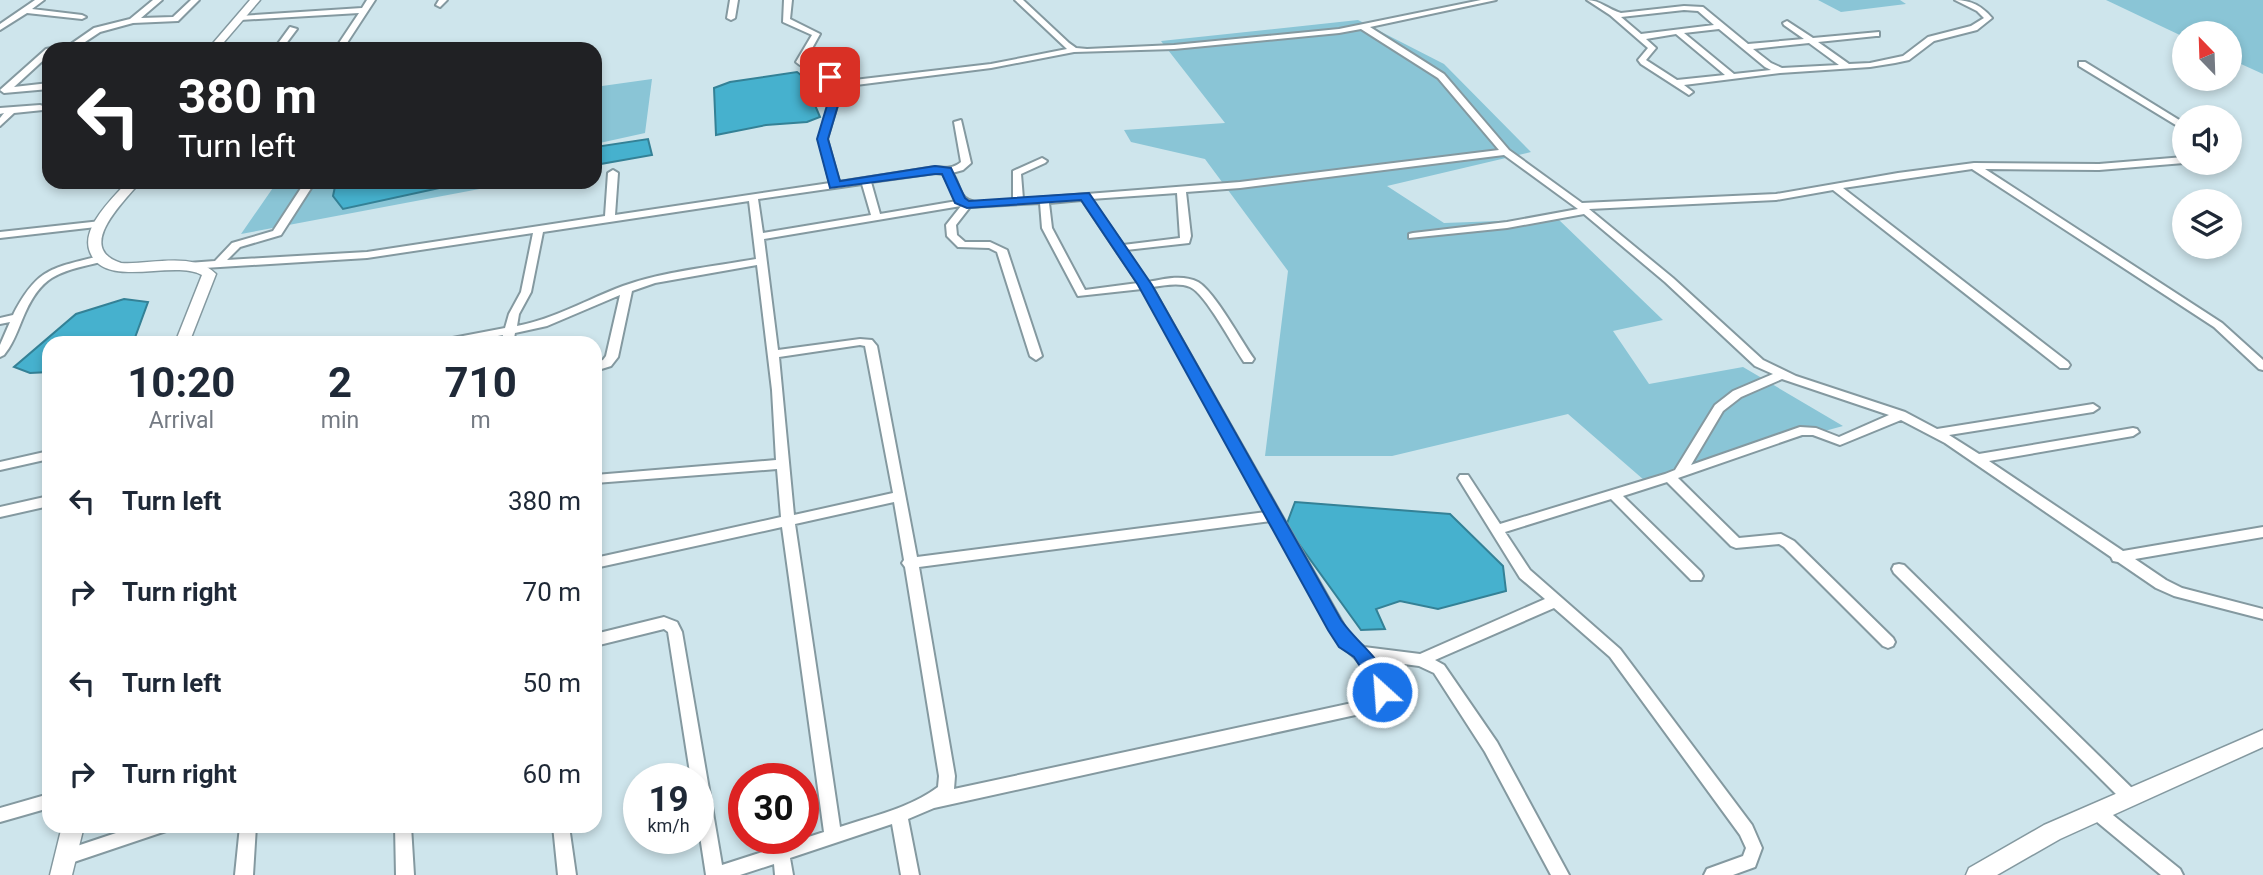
<!DOCTYPE html>
<style>
:root{--surface:#fff;--page:#f2f2f3;--text:#1f2937;--muted:#747a83}
body{margin:0;font-family:Roboto,sans-serif;background:var(--page);color:var(--text);height:100vh;display:flex;flex-direction:column;font-size:26px;white-space:nowrap}
*{box-sizing:border-box;margin:0}
p{font-size:23px;color:var(--muted)}
.icon{flex:none;width:38px;height:38px;fill:none;stroke:currentColor;stroke-width:2;stroke-linecap:round;stroke-linejoin:round}
.map{position:relative;flex:1;overflow:hidden}
.side{position:absolute;left:42px;top:336px;width:560px;height:497px;display:flex;flex-direction:column;background:var(--surface);border-radius:21px;box-shadow:0 4px 10px #0003}
.side>*{flex:none}
.top-card{position:absolute;left:42px;top:42px;width:560px;height:147px;border-radius:21px;box-shadow:0 4px 10px #0003;background:#202124;color:#fff;overflow:hidden}
.needle{width:46px;rotate:337deg}
.tools{position:absolute;left:2172px;top:21px;display:grid;gap:14px}
.tools a{display:grid;place-items:center;width:70px;height:70px;border-radius:50%;background:var(--surface);box-shadow:0 4px 10px #0003;font-size:35px}
.speed{position:absolute;left:623px;top:763px;display:flex;gap:14px;font-size:35px;font-weight:700;text-align:center}
.speed>*{display:grid;place-content:center;width:91px;height:91px;border-radius:50%;background:var(--surface);box-shadow:0 4px 10px #0003;line-height:1}
.speed small{font-size:18px;font-weight:400}
.speed .limit{border:10px solid #d22;background:#fff;color:#111}
.pin{position:absolute;display:grid;place-items:center;width:60px;height:60px;color:#fff;margin:-30px;border-radius:14px;box-shadow:0 4px 10px #0006}
.me{position:absolute;width:77px;margin:-38px;rotate:334deg;stroke-linejoin:round;filter:drop-shadow(0 0 5px #0008)}
.turn{display:flex;align-items:center;gap:24px;height:147px;padding:0 21px;font-size:32px}
.turn .icon{width:91px;height:91px;stroke-width:2.5}
.turn b{display:block;font-size:49px;line-height:60px}
.eta{display:flex;justify-content:space-evenly;align-items:center;height:119px;text-align:center}
.eta b{font-size:42px;font-weight:700;line-height:49px}
ul{padding:0;list-style:none}
li{display:flex;align-items:center;gap:21px;height:91px;padding:0 21px}
li div{flex:1}
li b{display:block;font-size:26px}
li em{font-style:normal}
.map>svg:first-child{display:block}
.green{fill:#8ac5d6}
.water{fill:#46b1ce;stroke:#348196;stroke-width:2}
.lines{fill:none;stroke-linecap:round;stroke-linejoin:round}
.minor-casing{stroke:#8499a0;stroke-width:4}
.tertiary-casing{stroke:#8499a0;stroke-width:3}
.minor{fill:#fff;fill-rule:evenodd}
.tertiary{fill:#fff;fill-rule:evenodd}
.route{fill:#1a73e8;stroke:#114b97;stroke-width:2}
</style>
<div class="map">
<svg width="2263" height="875" viewBox="0 0 2263 875">
<rect width="100%" height="100%" fill="#cee5ec"/>
<path class="green" d="M1818,0h82l6,4 -65,8z
M2106,0h157v74l-33,-15v-26h-46v4z
M1358,20l86,44 87,88 -144,34 57,37 114,-4 105,101 -50,11 36,53 94,-17 100,59 -199,54 -76,-66 -176,42h-127l23,-185 -83,-112 -74,-17 -7,-12 101,-7 -64,-82z
M652,79l-7,54 -50,11v-57z
M277,182h240l-276,52z"/>
<path class="water" d="M797,72l22,17 -7,9 8,19 -13,5 -41,3 -50,10 -2,-47 16,-6z
M648,139l4,16 -57,10v-18z
M336,182h131l-124,27 -10,-13z
M124,299l24,3 -15,41h-84v29l-19,1 -16,-6 62,-53z
M1295,502l155,12 53,52 3,25 -68,18 -38,-8 -24,8 9,20 -24,1 -75,-104z"/>
<g class="lines">
<defs>
<path id="minor" d="M35,0h9l-12,9 50,6 4,2 -4,2 -55,-6 -27,17v-6z
M153,0h9l-21,18 32,-1 18,-17h8l-21,21 -45,2 -33,9 -24,16 -27,1v6l-35,32 35,-4v6l-45,4 -4,-3 46,-41 25,-5 23,-16 36,-9z
M367,0h8l-32,49h-8l24,-36 -119,7 -4,-2 4,-2 122,-8z
M439,0h8l-7,7 -4,-2z
M730,0h8l-3,18 -4,2 -4,-2z
M784,0h8l-2,19 30,15 -15,27 25,13 7,8 154,-18 76,-15 -52,-49h8l46,43 7,5 11,1 87,-4 165,-16 142,-29h15l-126,27 74,47 65,76 73,53 194,-9 122,-21 76,-10 125,1 85,-7v6l-85,7 -114,-1 237,154 41,37v10l-4,-1 -45,-42 -242,-158 -129,19 225,174 2,3 -2,3h-8l-227,-178 -57,10 -187,9 84,69 90,82 33,16 109,36 32,17 156,-25 6,4 -6,4 -144,23 30,19 154,-26 4,1 2,3 -6,4 -144,25 134,90 140,-24v10l-128,22 31,21 16,8 81,21v10l-89,-23 -18,-8 -38,-26 -5,-1 -2,-4 -166,-114 -44,-23 -61,25 -27,-10h-11l-124,43 61,60 42,-4 13,7 99,97 2,4 -2,4 -5,2 -5,-2 -99,-99 -5,-3 -43,4 -5,-2 -64,-64 -44,14 78,76 2,4 -2,4h-10l-80,-81 -106,33 25,38 90,79 132,176 10,23 -7,19 -22,8h-29l3,-6 36,-13 3,-8 -6,-13 -130,-178 -56,-49 -119,52 9,5 53,77 72,133h-18l-66,-123 -51,-79 -15,-7 -45,-6c9,13 18,28 11,44l-16,8 -435,96 -26,11 11,56h-18l-9,-51 -102,34 3,17h-18l-1,-11 -34,11h-34l-8,-52v-44h-7l-23,-147 -4,-3 -69,17v-12l69,-17 13,5 5,10 40,233 102,-33 -42,-305 -187,41v-10l186,-41 -4,-48 -182,14v-8l181,-15 -4,-70 -15,-125 -102,18 -23,8 -14,66 -7,9 -16,5v-8l8,-3 3,-4 14,-61 -73,31 -32,7 -2,10h-12l2,-8 -43,8h-24l6,-3 63,-12 4,-14 12,-22 12,-59 -166,25 -179,11 -5,-3 5,-3 27,-2 17,-18 41,-12 32,-49h10l-34,53 -41,12 -13,13 140,-8 238,-36 3,-43 5,-3 5,3 -3,42 215,-32 -11,-44 14,-47c-6,-19 -24,-19 -37,-30l16,-27 -29,-13zM1361,29l77,49 61,72 -259,32 -217,17 -2,-25 24,-11 2,-2 -5,-3 -29,13v29c-14,1 -43,8 -51,-6 -4,-7 -5,-15 -10,-21l11,-3 8,-7 -10,-43 -7,2 7,40c-8,7 -16,6 -26,5l-96,15 -12,-43 14,-47 -1,-5 151,-19 83,-16 100,-3 165,-16zM1504,155l74,54 -71,13 -94,11 -4,1v4l98,-10 77,-14 81,68 90,84 18,8 -40,17 -18,14 -40,65 -10,4 -165,50 -32,-49h-8l-2,3 62,100 25,21 -125,55 -56,-7 -13,-9 -199,-351c11,-1 26,-5 38,0 15,6 43,59 54,75h8l2,-3c-13,-18 -39,-67 -56,-77 -15,-8 -35,-3 -50,0l-22,-32 63,-7 2,-7 -5,-44 54,-4zM935,173l8,1 14,27 -77,13 -9,-32zM862,184l9,31 -108,18 -5,-34zM1177,193l3,45 -57,7 -32,-46zM1082,200l56,83 -53,7 -33,-62 -3,-25zM749,201l7,58c-44,8 -91,12 -133,27 -35,13 -69,33 -106,40l2,-12 12,-22 12,-60zM1040,203l2,25 36,68 64,-7 124,223 -349,45 -40,-211 -5,-6 -12,-1 -82,11 -14,-111 197,-33 -15,19 1,11 11,11 31,1 8,4 33,104 6,4 6,-4 -35,-106 -17,-8h-25l-8,-7 -1,-10 14,-18zM860,345l5,1 28,147 -99,22 -15,-158zM1782,379l107,36 -50,22 -23,-9 -16,-1 -109,38 32,-54 18,-14zM894,502l10,58 -2,3 3,4 34,209 -1,11c-28,21 -65,29 -98,40l-45,-303zM1271,521l70,125c17,12 32,28 32,51l-7,3 -412,89 1,-13 -36,-209z
M1587,0c13,0 22,10 34,13l63,-7 19,1 45,37 56,-5 -20,-14 -1,-2 4,-2 26,17 66,-6v4h-3l-58,6 31,22 21,-1 33,-7 25,-19 43,-11 13,-8 -7,-7 -22,-11c16,0 27,6 37,18l-15,12 -43,11 -25,19 -14,3 -25,4 -90,6 -96,12 9,7 -4,3 -48,-31 -3,-4 10,-12 -38,-33zM1684,10l14,1 16,14 -73,9 -20,-17zM1719,29l46,38 6,3 -37,4 -50,-41zM1676,34l49,41 -48,5 -31,-20 10,-12 -10,-9zM1809,43l30,22 -57,3 -11,-5 -18,-14z
M290,27l7,2 -15,20h-8z
M2079,62h6l99,61v7l-105,-64z
M40,105l3,1v4l-29,3 -14,13v-8l4,-5 -4,1v-6z
M101,221l4,1v4l-105,12v-6z
M100,256l5,3 -1,2c-41,11 -60,10 -79,52 -5,11 -9,24 -16,35l-5,7 -4,2v-12l10,-23 -10,2v-6l13,-3c24,-47 39,-47 87,-59z
M49,451v8l-49,11v-8z
M49,496v10l-49,11v-10z
M1899,564l5,1 232,227 2,5 -2,5 -6,2 -6,-2 -230,-229 -2,-4 2,-4z
M49,794v14l-49,14v-14z
M2097,805l6,2 77,62 3,6h-22l-70,-58 -2,-5 2,-5z
M137,826h31l-2,5 -101,34 -6,-3 -2,-5 2,-5z
M240,826h16l-3,49h-18z
M395,826h16l3,49h-18z
M553,826h16l7,49h-18z"/>
<path id="tertiary" d="M250,0h10l-42,49h-10z
M127,182h13c-16,20 -66,66 -19,81 29,2 72,-12 95,11l-27,69h-14l27,-68c-29,-16 -97,15 -112,-23 -10,-24 23,-54 37,-70z
M2263,730v17l-203,92 -63,36h-31l3,-7 75,-43z
M62,826h22l-12,49h-22z"/>
</defs>
<use href="#minor" class="minor-casing"/>
<use href="#tertiary" class="tertiary-casing"/>
<use href="#minor" class="minor"/>
<use href="#tertiary" class="tertiary"/>
</g>
<path class="route" d="M830,74l5,3 7,15 -14,47 12,42 95,-15 16,2 14,30 4,3 120,-8 63,92 189,335c19,27 42,37 51,72l-3,6 -7,3 -7,-3 -5,-16 -16,-25 -15,-10 -11,-17 -190,-345 -57,-85 -114,8 -12,-5 -13,-29h-7l-105,14 -13,-49 14,-47 -7,-15z"/>
</svg>
<div class="tools">
<a><svg class="needle" viewBox="-14 -14 28 28"><path d="M0-13l5 13h-10z" fill="#e53935"/><path d="M0 13l5-13h-10z" fill="#747a83"/></svg></a>
<a><svg class="icon" aria-label="sound" viewBox="0 0 24 24"><path d="M4 9h4l5-4v14l-5-4H4zM17 9q2 3 0 6"/></svg></a>
<a><svg class="icon" aria-label="layers" viewBox="0 0 24 24"><path d="M12 4l9 5-9 5-9-5zM3 14l9 5 9-5"/></svg></a>
</div>
<div class="speed"><div>19<small>km/h</small></div><div class="limit">30</div></div>
<div class="pin" style="left:830px;top:77px;background:#d93025"><svg class="icon" aria-label="arrive" viewBox="0 0 24 24"><path d="M6 21V4h12l-3 4 3 4H6"/></svg></div>
<svg class="me" style="left:1382px;top:692px" viewBox="-20 -20 40 40"><circle r="17" fill="#1a73e8" stroke="#fff" stroke-width="3"/><path d="M0-11L8 9 0 5-8 9z" fill="#fff"/></svg>
<div class="top-card">
<div class="turn"><svg class="icon" aria-label="left" viewBox="0 0 24 24"><path d="M17 20v-9H6M10 6l-5 5 5 5"/></svg><div><b>380 m</b>Turn left</div></div>
</div>
<section class="side">
<div class="eta">
<div><b>10:20</b><p>Arrival</p></div>
<div><b>2</b><p>min</p></div>
<div><b>710</b><p>m</p></div>
</div>
<ul>
<li><svg class="icon" aria-label="left" viewBox="0 0 24 24"><path d="M17 20v-9H6M10 6l-5 5 5 5"/></svg><div><b>Turn left</b></div><em>380 m</em></li>
<li><svg class="icon" aria-label="right" viewBox="0 0 24 24"><path d="M7 20v-9h11M14 6l5 5-5 5"/></svg><div><b>Turn right</b></div><em>70 m</em></li>
<li><svg class="icon" aria-label="left" viewBox="0 0 24 24"><path d="M17 20v-9H6M10 6l-5 5 5 5"/></svg><div><b>Turn left</b></div><em>50 m</em></li>
<li><svg class="icon" aria-label="right" viewBox="0 0 24 24"><path d="M7 20v-9h11M14 6l5 5-5 5"/></svg><div><b>Turn right</b></div><em>60 m</em></li>
</ul>
</section>
</div>
